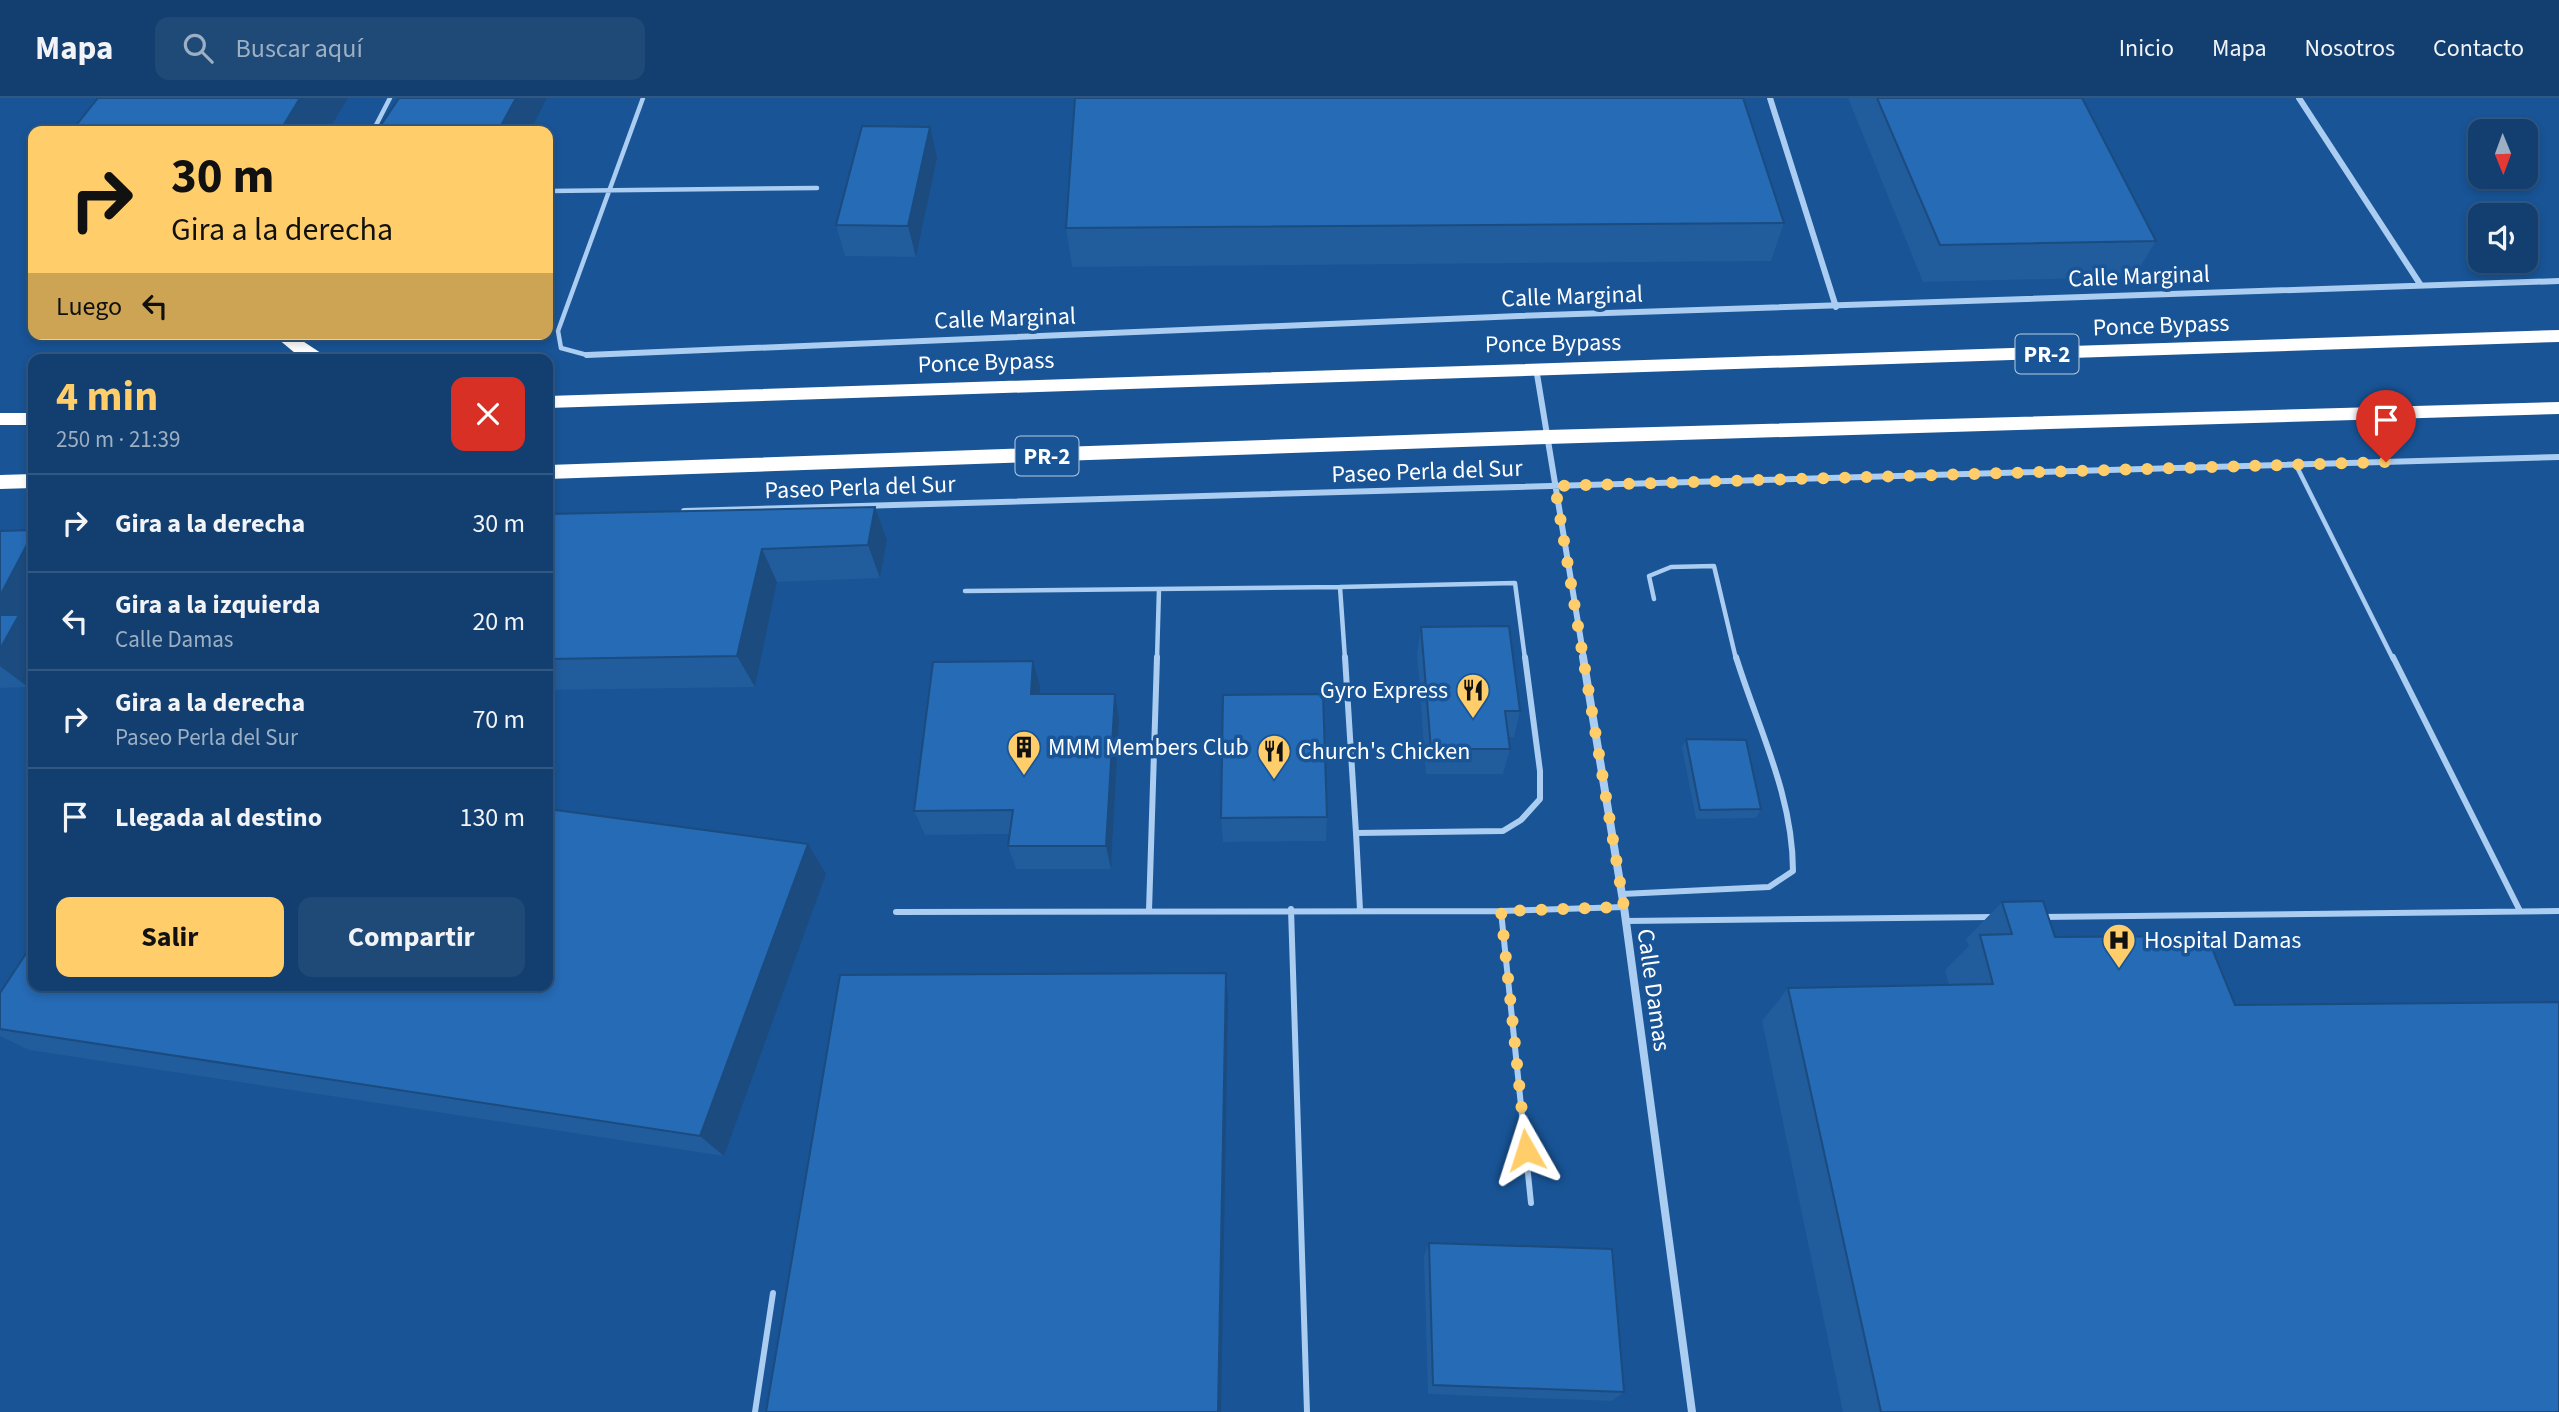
<!DOCTYPE html>
<html lang="es">
<meta charset="utf-8">
<style>
:root{--surface:#123f70;--page:#1f4a78;--text:#f1f3f6;--muted:#9cafc3;--line:#315883;--accent:#ffce6a}
body{margin:0;font-family:"Source Sans 3",sans-serif;background:var(--page);color:var(--text);height:100vh;display:flex;flex-direction:column;font-size:26px;white-space:nowrap}
*{box-sizing:border-box;margin:0}
p{font-size:23px;color:var(--muted)}
.icon{flex:none;width:38px;height:38px;fill:none;stroke:currentColor;stroke-width:2;stroke-linecap:round;stroke-linejoin:round}
.map{position:relative;flex:1;overflow:hidden}
.drawer{position:absolute;left:28px;top:256px;width:525px;height:637px;display:flex;flex-direction:column;background:var(--surface);border-radius:14px;box-shadow:0 4px 10px #0003,0 0 0 2px var(--line)}
.drawer>*{flex:none}
.top-card{position:absolute;left:28px;top:28px;width:525px;height:214px;border-radius:14px;box-shadow:0 4px 10px #0003,0 0 0 2px var(--line);background:#ffce6a;color:#111;overflow:hidden}
.needle{width:46px;rotate:179deg}
.buttons{position:absolute;left:2468px;top:21px;display:grid;gap:14px}
.buttons a{display:grid;place-items:center;width:70px;height:70px;border-radius:14px;background:var(--surface);box-shadow:0 4px 10px #0003,0 0 0 2px var(--line);font-size:35px}
.pin{position:absolute;display:grid;place-items:center;width:60px;height:60px;color:#fff;margin:-72px -30px;border-radius:50% 50% 50% 0;rotate:-45deg;box-shadow:0 0 7px #0007}
.pin .icon{rotate:45deg}
.me{position:absolute;width:77px;margin:-38px;rotate:354deg;stroke-linejoin:round;filter:drop-shadow(0 0 5px #0008)}
.turn{display:flex;align-items:center;gap:24px;height:147px;padding:0 28px;font-size:32px}
.turn .icon{width:91px;height:91px;stroke-width:2.5}
.turn b{display:block;font-size:49px;line-height:60px}
.then{display:flex;align-items:center;height:66px;padding:0 28px;background:#0003;gap:14px;font-size:26px}
.round{display:grid;place-items:center;flex:none;width:74px;height:74px;border-radius:14px;background:var(--page)}
.head{display:flex;align-items:center;justify-content:space-between;height:119px;padding:0 28px}
h1{font-size:42px;font-weight:700;line-height:52px;color:var(--accent)}
.button{display:flex;gap:14px;margin-top:auto;padding:14px 28px}
.button a{flex:1;height:80px;border-radius:14px;background:var(--accent);color:#111;font-size:28px;font-weight:700;line-height:80px;text-align:center}
.button a+a{background:var(--page);color:var(--text)}
ul{padding:0;list-style:none}
li{display:flex;align-items:center;gap:21px;height:98px;padding:0 28px;border-top:2px solid var(--line)}
li div{flex:1}
li b{display:block;font-size:26px}
li em{font-style:normal}
header{display:flex;align-items:center;gap:42px;box-sizing:border-box;height:98px;padding:0 35px;background:var(--surface);border-bottom:2px solid var(--line)}
header strong{font-size:33px}
nav{display:flex;gap:38px;margin-inline-start:auto;font-size:24px}
.search{width:490px;height:63px;background:var(--page);display:flex;align-items:center;gap:18px;box-sizing:border-box;padding:0 24px;border-radius:14px;color:var(--muted);font-size:26px}
.map>svg:first-child{display:block}
.lines{fill:none;stroke-linecap:round;stroke-linejoin:round}
.lane-far1{stroke:#aacdf1;stroke-width:4.5}
.lane{stroke:#aacdf1;stroke-width:6}
.street-far1{stroke:#aacdf1;stroke-width:6}
.street{stroke:#aacdf1;stroke-width:8}
.highway{fill:#fff;fill-rule:evenodd}
.wall{fill:#215c9c}
.shaded-wall{fill:#1b4b7f}
.building{fill:#266bb5;stroke:#1b4b7f;stroke-width:2}
.route{stroke:#ffce6a;stroke-width:12;stroke-dasharray:0 21.6}
.labels{text-anchor:middle;stroke-width:7;stroke-linejoin:round;paint-order:stroke}
.shield{fill:#185496;stroke:#bacce0;stroke-width:2}
.shield-label{font-size:23px;font-weight:bold;fill:#fff}
.street-label{font-size:24px;fill:#fff;stroke:#185496}
.poi-label{font-size:24px;fill:#fff;stroke:#185496;text-anchor:start}
</style>
<header>
<strong>Mapa</strong>
<div class="search"><svg class="icon" aria-label="search" viewBox="0 0 24 24"><circle cx="10" cy="10" r="6"/><path d="M15 15l6 6"/></svg>Buscar aquí</div>
<nav><a>Inicio</a><a>Mapa</a><a>Nosotros</a><a>Contacto</a></nav>
</header>
<div class="map">
<svg width="2559" height="1314" viewBox="0 0 2559 1314">
<rect width="100%" height="100%" fill="#185496"/>
<g class="lines">
<path class="lane-far1" d="M373,33l17,-33
M548,93l269,-3
M587,257l-26,-7 -3,-17 85,-233
M2296,367l97,194
M965,493l375,-4
M1654,501l-5,-23 22,-9 43,-1 22,93
M1157,561l2,-70
M1345,561l-5,-72 175,-4 10,76"/>
<path class="lane" d="M1345,559l11,176
M2393,559l127,254
M1356,735l4,77
M1356,735l147,-2 18,-11 19,-21v-28l-15,-114
M1622,796l147,-7 24,-16c0,-76 -35,-143 -57,-214
M1291,811l16,503
M1149,813l8,-254
M1501,813l30,292
M896,814l605,-1 123,-4
M2042,819l517,-6
M1626,823l367,-4
M755,1314l18,-119"/>
<path class="street-far1" d="M1770,0l66,209
M2299,0l121,186
M587,257l932,-39 1040,-35
M1536,270l48,291
M684,413l1875,-54"/>
<path class="street" d="M1583,559l41,250 68,505"/>
<path class="highway" d="M2559,232v12l-2011,66v-12z
M272,236h20l38,25 -29,-1z
M2559,304v12l-1012,30 -999,35v-14l999,-35z
M0,315h33v12h-33z
M33,376v14l-33,1v-14z"/>
</g>
<path class="wall" d="M98,0h250l-20,33h-252l-2,-3z
M1848,0h234l74,143 -22,36 -211,5z
M937,60l-21,99 -71,-1 -9,-31z
M1784,125l-13,38 -699,6 -6,-39z
M875,409l12,33 -7,38 -103,4 -22,105 -207,3v-176z
M0,433l32,95 -4,61 -28,1z
M1421,529l99,84 -6,26h-6l2,12 -7,25h-77l-9,-121z
M1040,589l-1,7 80,26 -8,149h-95l-8,-23 1,-12 -84,1 -11,-24z
M1686,641l75,70 -5,9 -60,1 -14,-71z
M1327,719l-1,24 -103,1 -2,-24z
M808,746l18,30 -102,282 -695,-106 -29,-14v-43z
M2002,804l53,35 180,68 324,407h-716l-81,-391 26,-33 161,-3 -4,-15 24,-24 -3,-7z
M1429,1145l195,149 -12,9 -184,-7 -4,-138z"/>
<path class="shaded-wall" d="M300,0h48l-20,33h-48z
M516,0h31l-17,33h-32z
M930,29l7,31 -21,99 -8,-31z
M875,409l12,33 -7,38 -12,-33z
M33,435v144l-5,10 -28,-21v-70z
M762,451l15,33 -22,105 -18,-31z
M1033,563l7,26 -2,33 -7,-26z
M1115,596l4,26 -8,149 -5,-23z
M808,746l18,30 -102,282 -24,-20z
M1226,875l2,26 -7,413h-3z"/>
<path class="building" d="M98,0h202l-20,33 -206,-3z
M399,0h117l-18,33h-121z
M1075,0h668l41,125 -718,5z
M1877,0h205l74,143 -216,4z
M862,28l68,1 -22,99 -72,-1z
M875,409l-7,38 -106,4 -25,107 -189,3v-145z
M33,432v3l-33,63v-65z
M0,517h19l-19,34z
M1509,528l11,85h-15l5,38h-79l-10,-122z
M1033,563l-2,33h84l-9,152h-98l5,-36 -99,1 19,-149z
M1323,596l4,123 -106,1 2,-123z
M1686,641l60,1 15,69 -61,1z
M548,711l260,35 -108,292 -700,-107v-36l33,-50v42h515z
M2043,803l12,36 152,-1 28,69 324,-3v410h-678l-93,-424 205,-4 -13,-49 32,-1 -10,-32z
M1226,875l-8,439h-452l74,-437z
M1429,1145l183,6 12,143 -191,-7z"/>
<g class="lines">
<path class="route" d="M1526,1052l-25,-239 123,-4 -69,-421 831,-24"/>
</g>
<defs>
<symbol id="restaurant-pin" viewBox="-11 -11 22 30"><path d="M0 17L-7.5 6A9.5 9.5 0 1 1 7.5 6Z" fill="#ffce6a" stroke="#185496"/><path d="M-5-6h1v4h1v-4h1v4h1v-4h1v5L-1.5 .5V6h-2V.5L-5-1ZM5-6V6H3V1.5H1.5Q1.5-4 5-6Z" fill="#111"/></symbol>
<symbol id="building-pin" viewBox="-11 -11 22 30"><path d="M0 17L-7.5 6A9.5 9.5 0 1 1 7.5 6Z" fill="#ffce6a" stroke="#185496"/><path d="M-4-6H4V6H1V3H-1V6H-4ZM-2.5-4.3h1.7v1.8h-1.7ZM.8-4.3h1.7v1.8H.8ZM-2.5-1h1.7V.8h-1.7ZM.8-1h1.7V.8H.8Z" fill="#111"/></symbol>
<symbol id="hospital-pin" viewBox="-11 -11 22 30"><path d="M0 17L-7.5 6A9.5 9.5 0 1 1 7.5 6Z" fill="#ffce6a" stroke="#185496"/><path d="M-5-5h3v3.5h4V-5h3V5h-3V1.5h-4V5h-3Z" fill="#111"/></symbol>
</defs>
<g fill-rule="evenodd">
<use href="#restaurant-pin" x="1454" y="573" width="38" height="52"/>
<use href="#building-pin" x="1005" y="630" width="38" height="52"/>
<use href="#restaurant-pin" x="1255" y="634" width="38" height="52"/>
<use href="#hospital-pin" x="2100" y="823" width="38" height="52"/>
</g>
<g class="labels">
<g class="shield">
<rect x="2015.5" y="236.5" width="63" height="39" rx="5"/>
<rect x="1015.5" y="338.5" width="63" height="39" rx="5"/>
</g>
<g class="shield-label">
<text x="2047" y="264">PR-2</text>
<text x="1047" y="366">PR-2</text>
</g>
<g class="street-label">
<text transform="translate(2139 178) rotate(-2)" y="8">Calle Marginal</text>
<text transform="translate(1572 198) rotate(-2)" y="8">Calle Marginal</text>
<text transform="translate(1005 220) rotate(-2)" y="8">Calle Marginal</text>
<text transform="translate(2161 227) rotate(-2)" y="8">Ponce Bypass</text>
<text transform="translate(1553 245) rotate(-1)" y="8">Ponce Bypass</text>
<text transform="translate(986 264) rotate(-2)" y="8">Ponce Bypass</text>
<text transform="translate(1427 373) rotate(-2)" y="8">Paseo Perla del Sur</text>
<text transform="translate(860 389) rotate(-2)" y="8">Paseo Perla del Sur</text>
<text transform="translate(1654 892) rotate(82)" y="8">Calle Damas</text>
</g>
<g class="poi-label">
<text x="1448" y="600" text-anchor="end">Gyro Express</text>
<text x="1048" y="657">MMM Members Club</text>
<text x="1298" y="661">Church's Chicken</text>
<text x="2144" y="850">Hospital Damas</text>
</g>
</g>
</svg>
<div class="buttons">
<a><svg class="needle" viewBox="-14 -14 28 28"><path d="M0-13l5 13h-10z" fill="#e53935"/><path d="M0 13l5-13h-10z" fill="#9cafc3"/></svg></a>
<a><svg class="icon" aria-label="sound" viewBox="0 0 24 24"><path d="M4 9h4l5-4v14l-5-4H4zM17 9q2 3 0 6"/></svg></a>
</div>
<div class="pin" style="left:2386px;top:364px;background:#d93025"><svg class="icon" aria-label="arrive" viewBox="0 0 24 24"><path d="M6 21V4h12l-3 4 3 4H6"/></svg></div>
<svg class="me" style="left:1526px;top:1052px" viewBox="-20 -20 40 40"><path d="M0-17L14 15 0 8-14 15z" fill="#ffce6a" stroke="#fff" stroke-width="4"/></svg>
<div class="top-card">
<div class="turn"><svg class="icon" aria-label="right" viewBox="0 0 24 24"><path d="M7 20v-9h11M14 6l5 5-5 5"/></svg><div><b>30 m</b>Gira a la derecha</div></div>
<div class="then">Luego<svg class="icon" aria-label="left" viewBox="0 0 24 24"><path d="M17 20v-9H6M10 6l-5 5 5 5"/></svg></div>
</div>
<section class="drawer">
<div class="head"><div><h1>4 min</h1><p>250 m · 21:39</p></div><a class="round" style="background:#d93025;color:#fff"><svg class="icon" aria-label="close" viewBox="0 0 24 24"><path d="M6 6l12 12M18 6L6 18"/></svg></a></div>
<ul>
<li><svg class="icon" aria-label="right" viewBox="0 0 24 24"><path d="M7 20v-9h11M14 6l5 5-5 5"/></svg><div><b>Gira a la derecha</b></div><em>30 m</em></li>
<li><svg class="icon" aria-label="left" viewBox="0 0 24 24"><path d="M17 20v-9H6M10 6l-5 5 5 5"/></svg><div><b>Gira a la izquierda</b><p>Calle Damas</p></div><em>20 m</em></li>
<li><svg class="icon" aria-label="right" viewBox="0 0 24 24"><path d="M7 20v-9h11M14 6l5 5-5 5"/></svg><div><b>Gira a la derecha</b><p>Paseo Perla del Sur</p></div><em>70 m</em></li>
<li><svg class="icon" aria-label="arrive" viewBox="0 0 24 24"><path d="M6 21V4h12l-3 4 3 4H6"/></svg><div><b>Llegada al destino</b></div><em>130 m</em></li>
</ul>
<div class="button"><a>Salir</a><a>Compartir</a></div>
</section>
</div>
